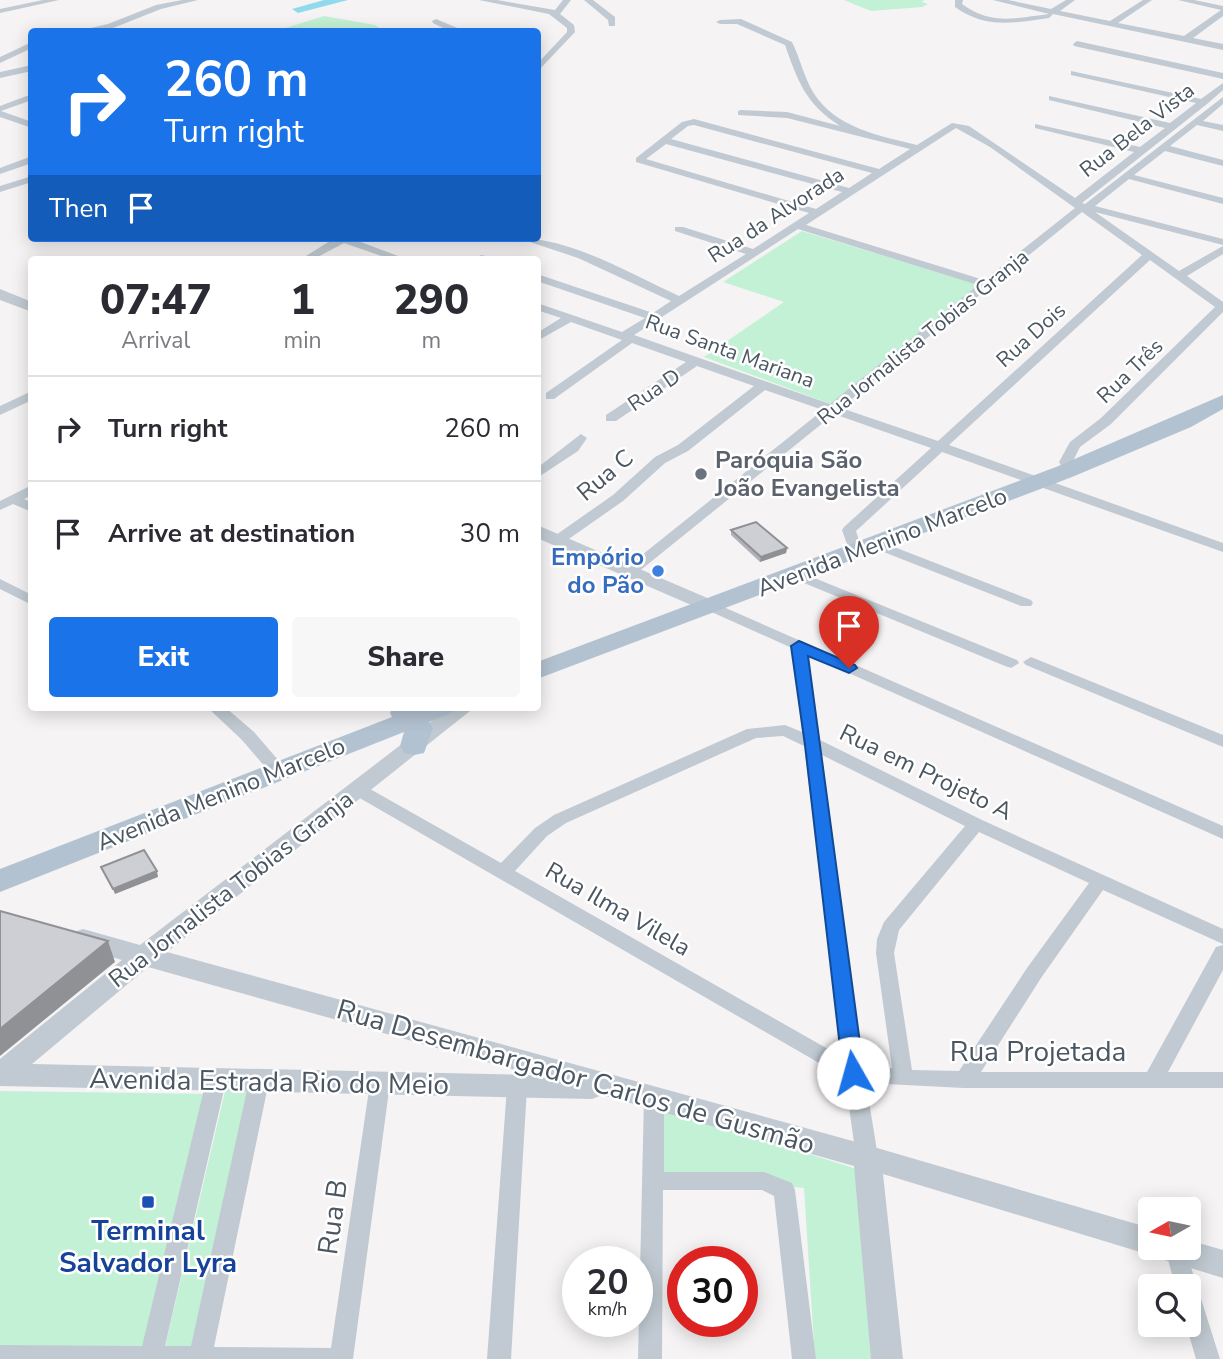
<!DOCTYPE html>
<meta charset="utf-8">
<style>
:root{--surface:#fff;--page:#f7f7f7;--text:#2b2b33;--muted:#7c7c81;--line:#e1e1e2;--accent:#1a73e8}
body{margin:0;font-family:"Nunito Sans",sans-serif;background:var(--page);color:var(--text);height:100vh;display:flex;flex-direction:column;font-size:26px;white-space:nowrap}
*{box-sizing:border-box;margin:0}
p{font-size:23px;color:var(--muted)}
.icon{flex:none;width:38px;height:38px;fill:none;stroke:currentColor;stroke-width:2;stroke-linecap:round;stroke-linejoin:round}
.map{position:relative;flex:1;overflow:hidden}
.sheet{position:absolute;left:28px;top:256px;width:513px;height:455px;display:flex;flex-direction:column;background:var(--surface);border-radius:7px;box-shadow:0 4px 18px #0003}
.sheet>*{flex:none}
.banner{position:absolute;left:28px;top:28px;width:513px;height:214px;border-radius:7px;box-shadow:0 4px 18px #0003;background:#1a73e8;color:#fff;overflow:hidden}
.needle{width:46px;rotate:261deg}
.fabs{position:absolute;left:1138px;top:1197px;display:grid;gap:14px}
.fabs a{display:grid;place-items:center;width:63px;height:63px;border-radius:7px;background:var(--surface);box-shadow:0 4px 18px #0003;font-size:35px}
.speed{position:absolute;left:562px;top:1246px;display:flex;gap:14px;font-size:35px;font-weight:700;text-align:center}
.speed>*{display:grid;place-content:center;width:91px;height:91px;border-radius:50%;background:var(--surface);box-shadow:0 4px 18px #0003;line-height:1}
.speed small{font-size:18px;font-weight:400}
.speed .limit{border:10px solid #d22;background:#fff;color:#111}
.pin{position:absolute;display:grid;place-items:center;width:60px;height:60px;color:#fff;margin:-72px -30px;border-radius:50% 50% 50% 0;rotate:-45deg;box-shadow:0 0 7px #0007}
.pin .icon{rotate:45deg}
.me{position:absolute;width:77px;margin:-38px;rotate:353deg;stroke-linejoin:round;filter:drop-shadow(0 0 5px #0008)}
.turn{display:flex;align-items:center;gap:24px;height:147px;padding:0 21px;font-size:32px}
.turn .icon{width:91px;height:91px;stroke-width:2.5}
.turn b{display:block;font-size:49px;line-height:60px}
.then{display:flex;align-items:center;height:66px;padding:0 21px;background:#0003;gap:14px;font-size:26px}
.eta{display:flex;justify-content:space-evenly;align-items:center;height:119px;text-align:center}
.eta b{font-size:42px;font-weight:800;line-height:49px}
.cta{display:flex;gap:14px;margin-top:auto;padding:14px 21px}
.cta a{flex:1;height:80px;border-radius:7px;background:var(--accent);color:#fff;font-size:28px;font-weight:800;line-height:80px;text-align:center}
.cta a+a{background:var(--page);color:var(--text)}
ul{padding:0;list-style:none}
li{display:flex;align-items:center;gap:21px;height:105px;padding:0 21px;border-top:2px solid var(--line)}
li div{flex:1}
li b{display:block;font-size:26px}
li em{font-style:normal}
.map>svg:first-child{display:block}
.green{fill:#c3f1d5}
.lines{fill:none;stroke-linecap:round;stroke-linejoin:round}
.river{fill:#90daee;fill-rule:evenodd}
.minor{fill:#c1cad2;fill-rule:evenodd}
.tertiary{fill:#c1cad2;fill-rule:evenodd}
.primary{fill:#b3c2d1;fill-rule:evenodd}
.wall{fill:#b0b2b7}
.shaded-wall{fill:#909195}
.building{fill:#cdcfd5;stroke:#909195;stroke-width:2}
.route{fill:#1a73e8;stroke:#114b97;stroke-width:2}
.worship-dot{fill:#6b7280;stroke:#fff;stroke-width:2.5}
.shop-dot{fill:#3f7fe0;stroke:#fff;stroke-width:2.5}
.transit-dot{fill:#1a4fb4;stroke:#fff;stroke-width:2.5}
.labels{text-anchor:middle;stroke-width:5;stroke-linejoin:round;paint-order:stroke}
.far-street-label{font-size:21px;fill:#4a5661;stroke:#fff}
.worship-label{font-size:24px;font-weight:bold;fill:#5b616d;stroke:#fff;text-anchor:start}
.street-label{font-size:24px;fill:#4a5661;stroke:#fff}
.shop-label{font-size:24px;font-weight:bold;fill:#366cbe;stroke:#fff;text-anchor:end}
.near-street-label{font-size:28px;fill:#4a5661;stroke:#fff}
.near-transit-label{font-size:28px;font-weight:bold;fill:#164399;stroke:#fff}
</style>
<div class="map">
<svg width="1223" height="1359" viewBox="0 0 1223 1359">
<rect width="100%" height="100%" fill="#f5f3f3"/>
<path class="green" d="M844,0h80l-2,2 6,2 -6,3 -51,4z
M324,16l51,9 8,6h-107z
M802,231l178,54 -144,121 -132,-49 80,-55 -61,-20z
M226,1087h25l-59,265 -28,-1z
M0,1091l210,3 -66,261 -144,-5z
M662,1108l201,63 21,188h-69l-11,-171 -146,-15z"/>
<g class="lines">
<path class="river" d="M324,0h24l-50,13 -6,-4z"/>
<path class="minor" d="M43,0h16l-59,13v-4z
M182,0h16l-37,9 -48,19 -40,4 35,-8 48,-19z
M479,0h18l58,10 8,-10h8l-11,14 14,11 1,7 -38,40v-8l30,-32v-4l-18,-14z
M584,0h9l22,17v9h-6l-1,-6z
M955,0h8l-1,4c31,22 53,14 87,10l-56,-14h15l43,9 15,-9h9l-15,11 50,10 33,-21h9l-34,23 66,13 37,-26 -43,-10h16l29,6v10l-30,22 30,6v6l-170,-36 -4,4c-36,5 -63,11 -94,-11z
M436,19l26,11 1,2h-12l-18,-9 -1,-2z
M741,19l51,23c8,16 12,35 21,50 22,36 67,44 104,53l35,-22 17,3 106,72 59,-46 -99,-24v-4l105,23 25,-19 -116,-28v-4l121,27 26,-20 -125,-28v-4l130,28 22,-16v7l-16,14 -125,99 3,1 138,-107v7l-20,17 20,4v6l-26,-6 -27,21 53,14v6l-58,-15 -31,24 89,23v6l-94,-25 -34,27 128,33v6l-128,-33 84,59 44,-25v8l-36,22 36,26v10l-112,112 -31,23 -9,18h-10l-2,-3 11,-20 31,-24 114,-111 -65,-47 -201,185 274,98v9l-281,-100 -86,79 4,13 -2,3h-10l-6,-17 2,-3 87,-79 -97,-34 -197,159h-10l-2,-3 2,-3 196,-157 -58,-20 -77,61 -23,12 -42,38 -60,42h-10l-2,-3 2,-3 60,-42 42,-38 23,-12 76,-59 -57,-20 -81,55h-10v-6l80,-53 -54,-19 -78,56h-8v-6l76,-53 -51,-18 -34,19v-8l24,-15 -24,-8v-7l85,29 23,-14 -108,-37v-7l116,39 18,-12 -93,-43 -60,-20c53,0 113,36 161,58l67,-42 -71,-23v-4h8l70,22 56,-36 -173,-51v-4l46,-36 12,-3 185,50 31,-20 -123,-31 -49,-3v-4l3,-1 46,2 53,14c-34,-22 -42,-44 -55,-81l-48,-21h-17l-4,-2 4,-2zM694,125l178,48 -23,15 -178,-49 17,-13zM956,128l34,19 85,61 -91,72 -178,-55zM666,144l176,48 -26,17 -170,-50zM1082,212l60,43 -204,186 -97,-33zM798,229l180,56 -148,119 -196,-69z
M1077,41l146,32v6l-149,-33 -1,-2z
M32,42v6l-32,15v-6z
M32,65v6l-32,7v-6z
M32,94v6l-31,11 31,11v6l-32,-11v-11z
M32,156v7l-32,11v-6z
M32,176v6l-32,10v-6z
M335,238h15l56,21h-16l-46,-16 -30,16h-13z
M481,255l8,2 1,2h-14z
M32,391v9l-32,15v-9z
M581,434l6,4 -9,13 -41,27v-10z
M32,485v10l-8,4 8,4v9l-19,-8 -13,6v-9z
M876,540l155,60 2,3 -2,3h-10l-150,-59 -2,-3 2,-3z
M797,571l220,89 2,3 -8,5 -6,-2 -213,-88 -2,-3z
M0,579l32,16v10l-32,-16z
M712,602l511,224v13l-415,-184 12,85 162,80 241,109v15l-120,-54 -62,88 -60,94h166l69,-125 7,-2v25l-55,102h55v16h-259l-98,-5 12,74 -3,7 -8,2 -8,-2 -3,-7 -11,-79 -494,-285 -3,-4 3,-4h12l138,78 34,-35 19,-13 193,-86 38,-4 17,7 -10,-84 -85,-38 -2,-3zM783,736l21,10 38,311 -327,-186 32,-35 19,-13 190,-85zM822,755l143,71 -81,96 -7,17 -1,14 16,115 -29,-2zM979,832l110,51 -62,85 -68,103 -47,-1 -18,-117 5,-23z
M1031,657l192,78v12l-197,-82 -3,-3z
M207,707h18l29,25 25,29 2,4 -2,4h-12l-25,-29z
M216,1073l7,2 3,6 -61,265h26l58,-265 3,-6 7,-2 7,2 3,6 -55,266 117,1 39,-265 3,-6 7,-2 7,2 3,6 -37,276h-353v-14l142,1 64,-265 3,-6z
M517,1078l7,3 3,6 -16,272h-24l20,-272 3,-6z
M654,1089l7,3 3,6v74h100l28,11 3,7 21,169h-24l-18,-163 -12,-6h-99l-1,169h-24l6,-261 3,-6z
M1165,1248h20l35,111h-24l-10,-34h2v-39h-13z"/>
<path class="tertiary" d="M0,289l32,13v10l-32,-12z
M537,525l182,78 3,4 -3,4h-14l-168,-73z
M450,707h25l-308,245 700,193 283,83v20h38v-8l35,10v28l-65,-20 -2,-5 -6,2 -267,-81 20,185h-32l-17,-193 -252,-71 -10,4 -592,-13v-27l122,-99 -48,-14 -3,-7 3,-7 9,-3 57,16zM148,967l385,108 -501,-11z"/>
<path class="primary" d="M1223,395v14l-32,18 -119,50 -535,202v-17l519,-195z
M393,707h62l-4,6 -22,9 4,6 -9,25 -10,2 -10,-2 -4,-7 4,-14 -404,160v-23l392,-152 -2,-4z"/>
</g>
<path class="wall" d="M731,530l56,18 -1,5 -26,9 -29,-27z"/>
<path class="shaded-wall" d="M787,548l-1,5 -26,9 1,-5z
M157,871l1,6 -43,17 -2,-5z
M108,941l7,21 -115,94v-27z"/>
<path class="building" d="M756,522l31,26 -26,9 -30,-27z
M144,850l13,21 -44,18 -12,-22z
M0,911l108,30 -108,88z"/>
<path class="route" d="M799,641l56,24 2,3 -8,5 -41,-17 56,417 -3,6 -8,2 -7,-2 -3,-6 -38,-328 -14,-99z"/>
<circle class="worship-dot" cx="701" cy="474" r="7"/>
<circle class="shop-dot" cx="658" cy="571" r="7"/>
<rect class="transit-dot" x="141" y="1195" width="14" height="14" rx="3.5"/>
<g class="labels">
<g class="far-street-label">
<text transform="translate(1137 130) rotate(-38)" y="7">Rua Bela Vista</text>
<text transform="translate(776 215) rotate(-33)" y="7">Rua da Alvorada</text>
<text transform="translate(1031 335) rotate(-42)" y="7">Rua Dois</text>
<text transform="translate(923 337) rotate(-39)" y="7">Rua Jornalista Tobias Granja</text>
<text transform="translate(730 351) rotate(20)" y="7">Rua Santa Mariana</text>
<text transform="translate(1130 371) rotate(-44)" y="7">Rua Três</text>
<text transform="translate(654 390) rotate(-34)" y="7">Rua D</text>
</g>
<g class="worship-label">
<text x="715" y="468">Paróquia São<tspan x="715" dy="28">João Evangelista</tspan></text>
</g>
<g class="street-label">
<text transform="translate(605 475) rotate(-40)" y="8">Rua C</text>
<text transform="translate(882 542) rotate(-21)" y="8">Avenida Menino Marcelo</text>
<text transform="translate(926 772) rotate(26)" y="8">Rua em Projeto A</text>
<text transform="translate(221 794) rotate(-22)" y="8">Avenida Menino Marcelo</text>
<text transform="translate(231 889) rotate(-38)" y="8">Rua Jornalista Tobias Granja</text>
<text transform="translate(618 909) rotate(30)" y="8">Rua Ilma Vilela</text>
</g>
<g class="shop-label">
<text x="644" y="565">Empório<tspan x="644" dy="28">do Pão</tspan></text>
</g>
<g class="near-street-label">
<text x="1038" y="1061">Rua Projetada</text>
<text transform="translate(576 1076) rotate(16)" y="10">Rua Desembargador Carlos de Gusmão</text>
<text transform="translate(269 1081) rotate(1)" y="10">Avenida Estrada Rio do Meio</text>
<text transform="translate(332 1217) rotate(-82)" y="10">Rua B</text>
</g>
<g class="near-transit-label">
<text x="148" y="1240">Terminal<tspan x="148" dy="32">Salvador Lyra</tspan></text>
</g>
</g>
</svg>
<div class="fabs">
<a><svg class="needle" viewBox="-14 -14 28 28"><path d="M0-13l5 13h-10z" fill="#e53935"/><path d="M0 13l5-13h-10z" fill="#7c7c81"/></svg></a>
<a><svg class="icon" aria-label="search" viewBox="0 0 24 24"><circle cx="10" cy="10" r="6"/><path d="M15 15l6 6"/></svg></a>
</div>
<div class="speed"><div>20<small>km/h</small></div><div class="limit">30</div></div>
<div class="pin" style="left:849px;top:668px;background:#d93025"><svg class="icon" aria-label="arrive" viewBox="0 0 24 24"><path d="M6 21V4h12l-3 4 3 4H6"/></svg></div>
<svg class="me" style="left:853px;top:1073px" viewBox="-20 -20 40 40"><circle r="19" fill="#fff"/><path d="M0-13L10 11 0 6-10 11z" fill="#1a73e8"/></svg>
<div class="banner">
<div class="turn"><svg class="icon" aria-label="right" viewBox="0 0 24 24"><path d="M7 20v-9h11M14 6l5 5-5 5"/></svg><div><b>260 m</b>Turn right</div></div>
<div class="then">Then<svg class="icon" aria-label="arrive" viewBox="0 0 24 24"><path d="M6 21V4h12l-3 4 3 4H6"/></svg></div>
</div>
<section class="sheet">
<div class="eta">
<div><b>07:47</b><p>Arrival</p></div>
<div><b>1</b><p>min</p></div>
<div><b>290</b><p>m</p></div>
</div>
<ul>
<li><svg class="icon" aria-label="right" viewBox="0 0 24 24"><path d="M7 20v-9h11M14 6l5 5-5 5"/></svg><div><b>Turn right</b></div><em>260 m</em></li>
<li><svg class="icon" aria-label="arrive" viewBox="0 0 24 24"><path d="M6 21V4h12l-3 4 3 4H6"/></svg><div><b>Arrive at destination</b></div><em>30 m</em></li>
</ul>
<div class="cta"><a>Exit</a><a>Share</a></div>
</section>
</div>
